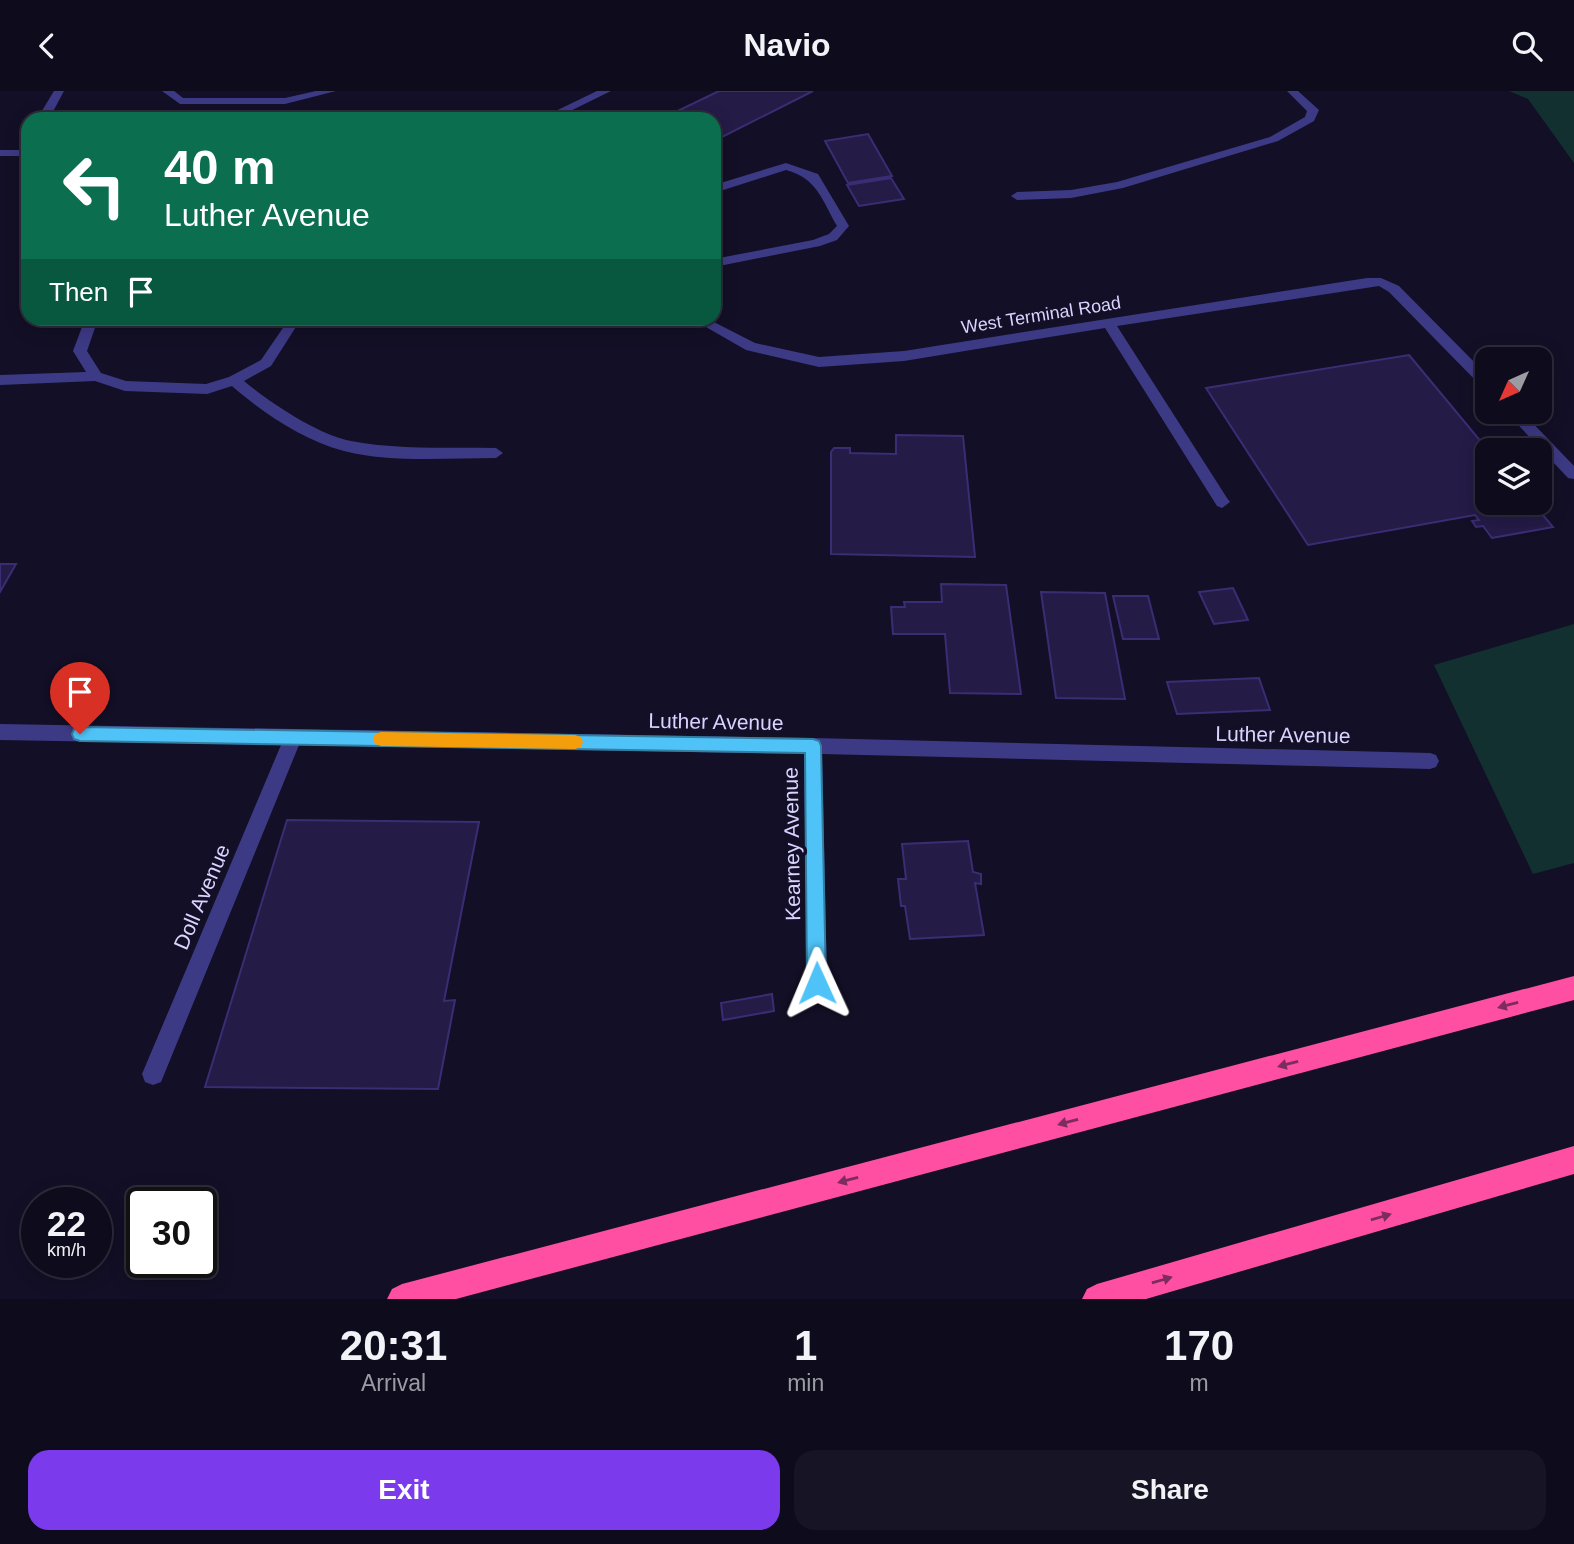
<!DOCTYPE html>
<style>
:root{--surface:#0e0b1c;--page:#171425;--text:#f1f3f6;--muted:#9b9ba3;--line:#2e2b3b;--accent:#7c3aed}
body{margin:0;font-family:Helvetica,sans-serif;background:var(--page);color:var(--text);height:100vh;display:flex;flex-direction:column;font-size:26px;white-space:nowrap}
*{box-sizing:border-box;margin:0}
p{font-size:23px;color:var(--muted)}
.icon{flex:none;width:38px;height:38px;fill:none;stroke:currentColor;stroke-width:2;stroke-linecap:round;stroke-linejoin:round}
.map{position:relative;height:1208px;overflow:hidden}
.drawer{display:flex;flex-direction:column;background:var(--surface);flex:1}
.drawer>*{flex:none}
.guide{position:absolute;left:21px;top:21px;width:700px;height:214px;border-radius:21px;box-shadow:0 4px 18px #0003,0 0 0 2px var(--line);background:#0b6e4f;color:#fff;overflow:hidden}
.needle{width:46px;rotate:225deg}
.controls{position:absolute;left:1475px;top:256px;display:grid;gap:14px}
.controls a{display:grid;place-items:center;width:77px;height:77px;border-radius:14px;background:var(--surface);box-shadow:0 4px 18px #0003,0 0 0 2px var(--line);font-size:35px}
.speed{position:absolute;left:21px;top:1096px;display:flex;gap:14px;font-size:35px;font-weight:700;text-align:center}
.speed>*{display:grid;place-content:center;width:91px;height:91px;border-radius:50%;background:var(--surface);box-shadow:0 4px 18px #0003,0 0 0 2px var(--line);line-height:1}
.speed small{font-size:18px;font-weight:400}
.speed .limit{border:4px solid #111;border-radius:10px;background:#fff;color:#111}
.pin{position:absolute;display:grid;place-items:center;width:60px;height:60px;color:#fff;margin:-72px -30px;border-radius:50% 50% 50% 0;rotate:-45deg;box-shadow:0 0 7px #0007}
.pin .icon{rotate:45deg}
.me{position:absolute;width:77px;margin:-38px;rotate:359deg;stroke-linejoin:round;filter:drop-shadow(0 0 5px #0008)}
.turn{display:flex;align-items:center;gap:24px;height:147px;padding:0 28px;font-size:32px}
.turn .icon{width:91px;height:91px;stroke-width:2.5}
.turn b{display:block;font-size:49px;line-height:60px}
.then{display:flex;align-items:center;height:66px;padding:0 28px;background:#0003;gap:14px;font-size:26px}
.eta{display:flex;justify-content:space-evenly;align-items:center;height:119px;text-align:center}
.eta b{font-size:42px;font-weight:600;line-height:49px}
.cta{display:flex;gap:14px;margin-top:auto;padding:14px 28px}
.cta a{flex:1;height:80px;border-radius:21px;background:var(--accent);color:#fff;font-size:28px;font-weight:600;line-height:80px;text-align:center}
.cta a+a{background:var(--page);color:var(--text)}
header{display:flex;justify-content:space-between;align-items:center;height:91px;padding:0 28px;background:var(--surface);font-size:32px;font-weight:600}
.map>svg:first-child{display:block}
.green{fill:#12302f}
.building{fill:#241b47;stroke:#3b2d73;stroke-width:2}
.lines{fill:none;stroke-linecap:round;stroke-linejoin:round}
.minor{fill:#3d3a85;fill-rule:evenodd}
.highway{fill:#ff4fa3;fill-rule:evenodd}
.oneway{fill:#7d2c5e}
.route{fill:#4fc3f7;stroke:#337fa1;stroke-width:2}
.slow{fill:#f59e0b}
.labels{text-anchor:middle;stroke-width:7;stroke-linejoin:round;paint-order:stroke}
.far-street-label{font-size:18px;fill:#d9d4ff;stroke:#130f26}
.street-label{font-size:21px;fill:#d9d4ff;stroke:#130f26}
</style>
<header><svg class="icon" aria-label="back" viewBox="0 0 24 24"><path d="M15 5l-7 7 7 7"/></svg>Navio<svg class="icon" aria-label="search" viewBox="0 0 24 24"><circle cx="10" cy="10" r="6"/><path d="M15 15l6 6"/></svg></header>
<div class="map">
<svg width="1574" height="1208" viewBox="0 0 1574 1208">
<rect width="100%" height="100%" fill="#130f26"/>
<path class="green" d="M1509,0h65v72l-46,-64z
M1574,533v239l-41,11 -99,-209z"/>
<path class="building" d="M719,0h94l-99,50v-22h-53z
M868,43l24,42 -44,7 -23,-42z
M891,87l13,21 -45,7 -12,-21z
M1409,264l79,95v52h44l21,25 -61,11 -9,-12 -7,1 -4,-6 7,-1 -4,-5 -167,30 -102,-157z
M896,344l67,1 12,121 -144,-3v-102l3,-4h16v5l46,1z
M0,473h16l-16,28z
M941,493l65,1 15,109 -71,-1 -5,-59h-52l-2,-27h14l-1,-5h38z
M1233,497l15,32 -34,4 -15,-32z
M1041,501l64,1 20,106 -69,-1z
M1113,505h35l11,43h-36z
M1259,587l11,32 -93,4 -10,-32z
M287,729l192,2 -35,179 11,-1 -17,89 -233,-2z
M968,750l5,31 8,2v10l-6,-1 9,52 -74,4 -5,-33h-4l-3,-27h8l-4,-35z
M772,903l2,17 -51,9 -2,-17z"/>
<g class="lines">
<path class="minor" d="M54,0h10l-15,28h-12z
M162,0h12l9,7h102l31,-7h20l-51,13h-105z
M597,0h14l-57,28h-15z
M1287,0h11l21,19 -5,11 -36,20 -155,47 -52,10 -54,2 -6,-4 6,-4 54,-2 46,-8 153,-45 35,-20 2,-6z
M0,59h28v6h-28z
M786,72l32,11 31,52 -12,14 -17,6 -106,21v-8l99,-19 16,-6 8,-8c-15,-26 -20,-48 -51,-56l-72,23v-8z
M1367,187h14l18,8 89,90v14l-5,-2 -94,-96 -10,-6 -262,40 110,172 3,4 -8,6 -5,-2 -112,-178 -201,33 -85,6 -73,-17 -54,-31h16l47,24 64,14 85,-6z
M85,228h13l-11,32 14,22 25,8 80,3 23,-7 32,-17 28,-41h12l-30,47 -27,15c25,21 74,54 107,60 47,9 97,6 145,7l7,5 -7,5c-48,0 -106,5 -152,-7 -41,-11 -81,-38 -112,-65l-25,8 -82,-3 -30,-10 -95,4v-10l86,-3 -13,-21z
M1505,320h16l53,55v13l-6,-1z
M0,633l813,14 617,15 6,2 3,6 -3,6 -6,2 -608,-15 5,229 -3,7 -7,3 -7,-3 -3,-7 -3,-229 -505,-9 -138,337 -8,3 -8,-3 -3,-8 139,-329 -281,-5z"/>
<path class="highway" d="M1574,885v24l-1118,299h-69l5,-10 10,-5z
M1574,1055v28l-428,125h-64l5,-10 10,-5z"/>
</g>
<defs><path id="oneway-solid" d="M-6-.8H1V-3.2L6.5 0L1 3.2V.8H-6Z" transform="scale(1.75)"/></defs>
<g class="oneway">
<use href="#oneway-solid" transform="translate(1508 914) rotate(165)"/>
<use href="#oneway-solid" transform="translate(1288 973) rotate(165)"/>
<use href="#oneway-solid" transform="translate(1068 1031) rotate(165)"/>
<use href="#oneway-solid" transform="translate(848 1089) rotate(165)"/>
<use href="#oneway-solid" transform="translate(1381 1126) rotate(-16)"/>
<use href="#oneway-solid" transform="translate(1162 1189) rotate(-16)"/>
</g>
<path class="route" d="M80,636l733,12 6,2 2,5 5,237 -3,6 -6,3 -7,-3 -3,-6 -2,-230 -725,-12 -6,-2 -2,-5 2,-5z"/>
<path class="slow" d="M381,641l194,3 6,2 2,5 -2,5 -6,2 -194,-3 -6,-2 -2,-5 2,-5z"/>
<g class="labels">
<g class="far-street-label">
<text transform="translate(1041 224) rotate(-9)" y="6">West Terminal Road</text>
</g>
<g class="street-label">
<text transform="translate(716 631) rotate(1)" y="7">Luther Avenue</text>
<text transform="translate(1283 644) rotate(1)" y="7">Luther Avenue</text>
<text transform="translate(792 753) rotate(-91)" y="7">Kearney Avenue</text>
<text transform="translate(202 806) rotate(-67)" y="7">Doll Avenue</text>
</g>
</g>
</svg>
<div class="controls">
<a><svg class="needle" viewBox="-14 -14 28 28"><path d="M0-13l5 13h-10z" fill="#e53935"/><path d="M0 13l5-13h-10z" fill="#9b9ba3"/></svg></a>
<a><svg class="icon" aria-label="layers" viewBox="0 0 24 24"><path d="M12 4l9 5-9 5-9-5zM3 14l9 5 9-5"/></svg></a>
</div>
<div class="speed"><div>22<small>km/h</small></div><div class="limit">30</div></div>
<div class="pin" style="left:80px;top:643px;background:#d93025"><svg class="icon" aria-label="arrive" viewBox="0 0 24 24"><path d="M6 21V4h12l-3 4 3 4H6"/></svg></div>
<svg class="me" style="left:817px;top:892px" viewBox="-20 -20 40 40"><path d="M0-17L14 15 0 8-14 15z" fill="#4fc3f7" stroke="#fff" stroke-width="4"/></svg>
<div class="guide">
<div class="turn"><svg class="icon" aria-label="left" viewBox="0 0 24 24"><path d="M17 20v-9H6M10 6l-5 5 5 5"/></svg><div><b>40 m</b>Luther Avenue</div></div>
<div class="then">Then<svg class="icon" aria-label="arrive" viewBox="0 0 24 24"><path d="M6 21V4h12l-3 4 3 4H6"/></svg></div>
</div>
</div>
<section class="drawer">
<div class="eta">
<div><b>20:31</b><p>Arrival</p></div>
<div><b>1</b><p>min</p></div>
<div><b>170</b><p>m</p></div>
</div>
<div class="cta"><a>Exit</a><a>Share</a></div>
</section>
